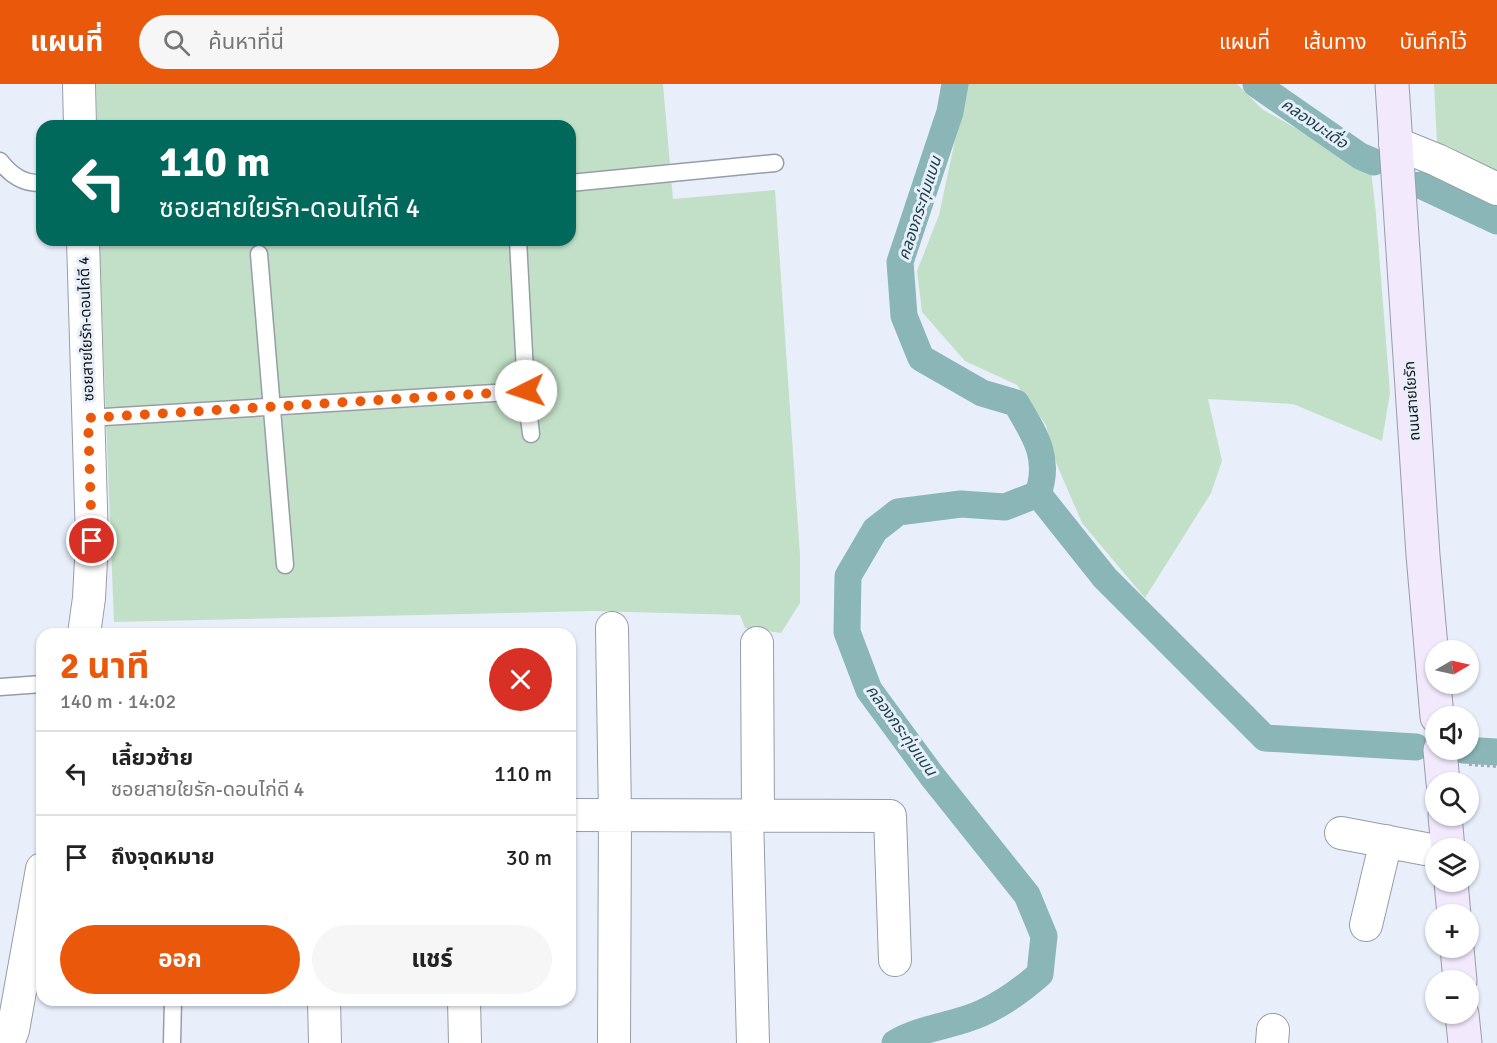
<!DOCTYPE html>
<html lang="th">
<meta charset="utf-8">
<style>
:root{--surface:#fff;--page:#f6f6f6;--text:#222;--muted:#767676;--line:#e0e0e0;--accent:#ea580c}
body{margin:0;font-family:Signika,"Noto Sans Thai",sans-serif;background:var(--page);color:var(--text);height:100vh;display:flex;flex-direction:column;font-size:22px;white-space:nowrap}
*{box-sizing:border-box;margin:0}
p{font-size:20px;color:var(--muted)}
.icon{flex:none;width:33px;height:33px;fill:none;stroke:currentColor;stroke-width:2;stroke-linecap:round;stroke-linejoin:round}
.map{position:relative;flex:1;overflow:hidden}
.sheet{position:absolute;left:36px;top:544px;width:540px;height:378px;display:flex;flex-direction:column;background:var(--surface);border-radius:18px;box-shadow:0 2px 4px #0004}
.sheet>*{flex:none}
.banner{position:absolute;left:36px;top:36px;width:540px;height:126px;border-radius:18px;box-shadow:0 2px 4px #0004;background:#00695c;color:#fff;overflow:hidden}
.needle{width:39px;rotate:81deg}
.controls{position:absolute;left:1425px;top:556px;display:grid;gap:12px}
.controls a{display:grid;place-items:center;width:54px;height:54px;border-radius:50%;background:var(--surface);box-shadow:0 2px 4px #0004;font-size:30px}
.pin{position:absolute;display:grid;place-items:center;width:51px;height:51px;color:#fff;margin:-26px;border:3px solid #fff;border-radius:50%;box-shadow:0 2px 6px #0007}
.me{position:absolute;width:66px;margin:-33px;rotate:266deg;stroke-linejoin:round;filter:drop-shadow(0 0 4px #0008)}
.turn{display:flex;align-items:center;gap:21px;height:126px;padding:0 24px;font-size:27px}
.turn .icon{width:78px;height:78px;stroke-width:2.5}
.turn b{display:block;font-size:42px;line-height:51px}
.round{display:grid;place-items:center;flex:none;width:63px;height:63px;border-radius:32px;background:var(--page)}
.head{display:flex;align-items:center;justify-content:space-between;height:102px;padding:0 24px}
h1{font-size:36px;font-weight:700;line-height:45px;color:var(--accent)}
.action{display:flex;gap:12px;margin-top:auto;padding:12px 24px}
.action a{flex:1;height:69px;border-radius:36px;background:var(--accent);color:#fff;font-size:24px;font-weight:700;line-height:69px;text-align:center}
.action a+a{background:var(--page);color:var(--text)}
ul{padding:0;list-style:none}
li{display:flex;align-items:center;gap:18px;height:84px;padding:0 24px;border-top:2px solid var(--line)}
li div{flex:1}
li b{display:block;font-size:22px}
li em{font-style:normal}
header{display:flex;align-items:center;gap:36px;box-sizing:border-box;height:84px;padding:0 30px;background:var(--accent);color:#fff}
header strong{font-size:28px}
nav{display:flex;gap:33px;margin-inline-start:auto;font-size:21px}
.search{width:420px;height:54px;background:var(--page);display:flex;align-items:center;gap:15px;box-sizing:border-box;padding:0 21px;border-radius:33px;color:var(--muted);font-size:22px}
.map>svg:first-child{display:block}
.green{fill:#c2e0c7}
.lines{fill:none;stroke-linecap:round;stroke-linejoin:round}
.canal{stroke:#8ab6b8;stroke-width:27}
.lane-casing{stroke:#979da7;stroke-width:19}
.street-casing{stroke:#979da7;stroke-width:34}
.secondary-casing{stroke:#979da7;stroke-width:35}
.path{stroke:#a4a9b2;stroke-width:4;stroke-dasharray:3 3;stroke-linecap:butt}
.lane{stroke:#fff;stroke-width:16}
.street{stroke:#fff;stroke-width:32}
.secondary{stroke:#f2e9fc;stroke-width:33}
.route{stroke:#ea580c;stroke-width:10;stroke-dasharray:0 18}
.labels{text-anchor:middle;stroke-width:6;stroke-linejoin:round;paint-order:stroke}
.street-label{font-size:15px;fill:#0f1114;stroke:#e8effa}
.water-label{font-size:16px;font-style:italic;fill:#184244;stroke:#e8effa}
</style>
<header>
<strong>แผนที่</strong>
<div class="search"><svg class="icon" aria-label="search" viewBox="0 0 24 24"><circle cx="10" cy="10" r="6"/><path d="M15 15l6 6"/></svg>ค้นหาที่นี่</div>
<nav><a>แผนที่</a><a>เส้นทาง</a><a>บันทึกไว้</a></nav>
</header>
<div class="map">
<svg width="1497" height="959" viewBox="0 0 1497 959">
<rect width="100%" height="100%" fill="#e8effa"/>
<path class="green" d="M96,0h567l10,115 102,-9 25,365v48l-19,30 -36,-5 -5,-13 -148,-4 -478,11 -15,-382h471v-114h-473z
M967,0h270l25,25 109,62 5,43 14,179 -8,48 -89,-37 -85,-5 14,62 -11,32 -66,105 -63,-75 -25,-58 -11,-40 -29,-40 -52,-24 -43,-49 -5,-41 22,-56z
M1434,0h63v89l-60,-29z"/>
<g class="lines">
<path class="canal" d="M1256,0l104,72 14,6
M1420,101l77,36
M1038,410l67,84 160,160 151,9
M1463,666l34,2
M895,959c27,-16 59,-17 87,-30 22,-10 40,-23 58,-39l4,-38 -17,-41 -95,-119 -63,-86 -22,-58 1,-56 27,-46 23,-18 63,-8 44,3 33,-13c13,-37 -4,-60 -22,-91l-34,-10 -61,-35 -17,-42 -4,-54 50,-150 5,-28"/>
<defs>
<path id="lane" d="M0,77c11,14 23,23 42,22
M570,99l205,-20
M259,170l26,311
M526,307l5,43
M88,334l438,-27 -8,-151
M0,603l42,-3
M172,959l1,-43"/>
<path id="street" d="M79,0l1,42
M1395,59l42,17 60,29
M83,156l9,301 -3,57 -5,36
M612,544l3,187 -1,228
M757,559l1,173
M570,731l320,1 5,144
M747,732l6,227
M1341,749l95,18
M1366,841l20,-84
M324,916l1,43
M464,916l1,43
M8,959l5,-13 29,-161
M1272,959l1,-13"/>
<path id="secondary" d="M1392,0l31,471 14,162
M1440,666l3,33
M1445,732l3,33
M1451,798l3,33
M1457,864l3,33
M1462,930l3,29"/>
</defs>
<use href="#lane" class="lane-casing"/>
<use href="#street" class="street-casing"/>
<use href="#secondary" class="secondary-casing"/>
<path class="path" d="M1469,680l28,2"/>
<use href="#lane" class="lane"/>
<use href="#street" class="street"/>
<use href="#secondary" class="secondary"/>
</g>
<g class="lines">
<path class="route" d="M92,457l-4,-123 438,-27"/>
</g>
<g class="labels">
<g class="street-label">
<text transform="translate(86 245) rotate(-92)" y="5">ซอยสายใยรัก-ดอนไก่ดี 4</text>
<text transform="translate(1412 317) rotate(-94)" y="5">ถนนสายใยรัก</text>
</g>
<g class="water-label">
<text transform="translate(1315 39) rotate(34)" y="6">คลองมะเดื่อ</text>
<text transform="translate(919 124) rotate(-72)" y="6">คลองกระทุ่มแบน</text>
<text transform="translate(902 646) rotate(54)" y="6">คลองกระทุ่มแบน</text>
</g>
</g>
</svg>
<div class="controls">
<a><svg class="needle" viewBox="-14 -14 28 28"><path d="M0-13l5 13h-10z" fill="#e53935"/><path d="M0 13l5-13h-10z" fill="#767676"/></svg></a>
<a><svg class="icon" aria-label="sound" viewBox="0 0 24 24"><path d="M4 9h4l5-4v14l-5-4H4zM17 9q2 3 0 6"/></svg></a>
<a><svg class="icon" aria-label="search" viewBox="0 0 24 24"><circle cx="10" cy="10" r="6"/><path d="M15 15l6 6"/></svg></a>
<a><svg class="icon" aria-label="layers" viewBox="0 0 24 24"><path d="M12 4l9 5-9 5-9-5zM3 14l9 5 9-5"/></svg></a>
<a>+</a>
<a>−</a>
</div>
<div class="pin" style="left:92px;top:457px;background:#d93025"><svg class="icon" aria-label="arrive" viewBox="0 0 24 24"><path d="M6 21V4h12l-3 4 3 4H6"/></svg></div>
<svg class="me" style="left:526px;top:307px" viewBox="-20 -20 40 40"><circle r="19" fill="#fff"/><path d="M0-13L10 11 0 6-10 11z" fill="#ea580c"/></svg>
<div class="banner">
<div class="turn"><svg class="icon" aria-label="left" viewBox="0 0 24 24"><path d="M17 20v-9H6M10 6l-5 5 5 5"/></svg><div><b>110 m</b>ซอยสายใยรัก-ดอนไก่ดี 4</div></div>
</div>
<section class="sheet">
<div class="head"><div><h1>2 นาที</h1><p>140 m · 14:02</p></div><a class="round" style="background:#d93025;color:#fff"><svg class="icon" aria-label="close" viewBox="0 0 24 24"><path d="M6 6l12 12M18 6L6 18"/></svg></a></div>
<ul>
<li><svg class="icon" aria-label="left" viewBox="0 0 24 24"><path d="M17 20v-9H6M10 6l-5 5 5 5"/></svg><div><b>เลี้ยวซ้าย</b><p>ซอยสายใยรัก-ดอนไก่ดี 4</p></div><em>110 m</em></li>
<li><svg class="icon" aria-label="arrive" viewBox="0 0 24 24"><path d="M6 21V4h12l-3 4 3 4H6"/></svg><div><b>ถึงจุดหมาย</b></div><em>30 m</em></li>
</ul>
<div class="action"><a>ออก</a><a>แชร์</a></div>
</section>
</div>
